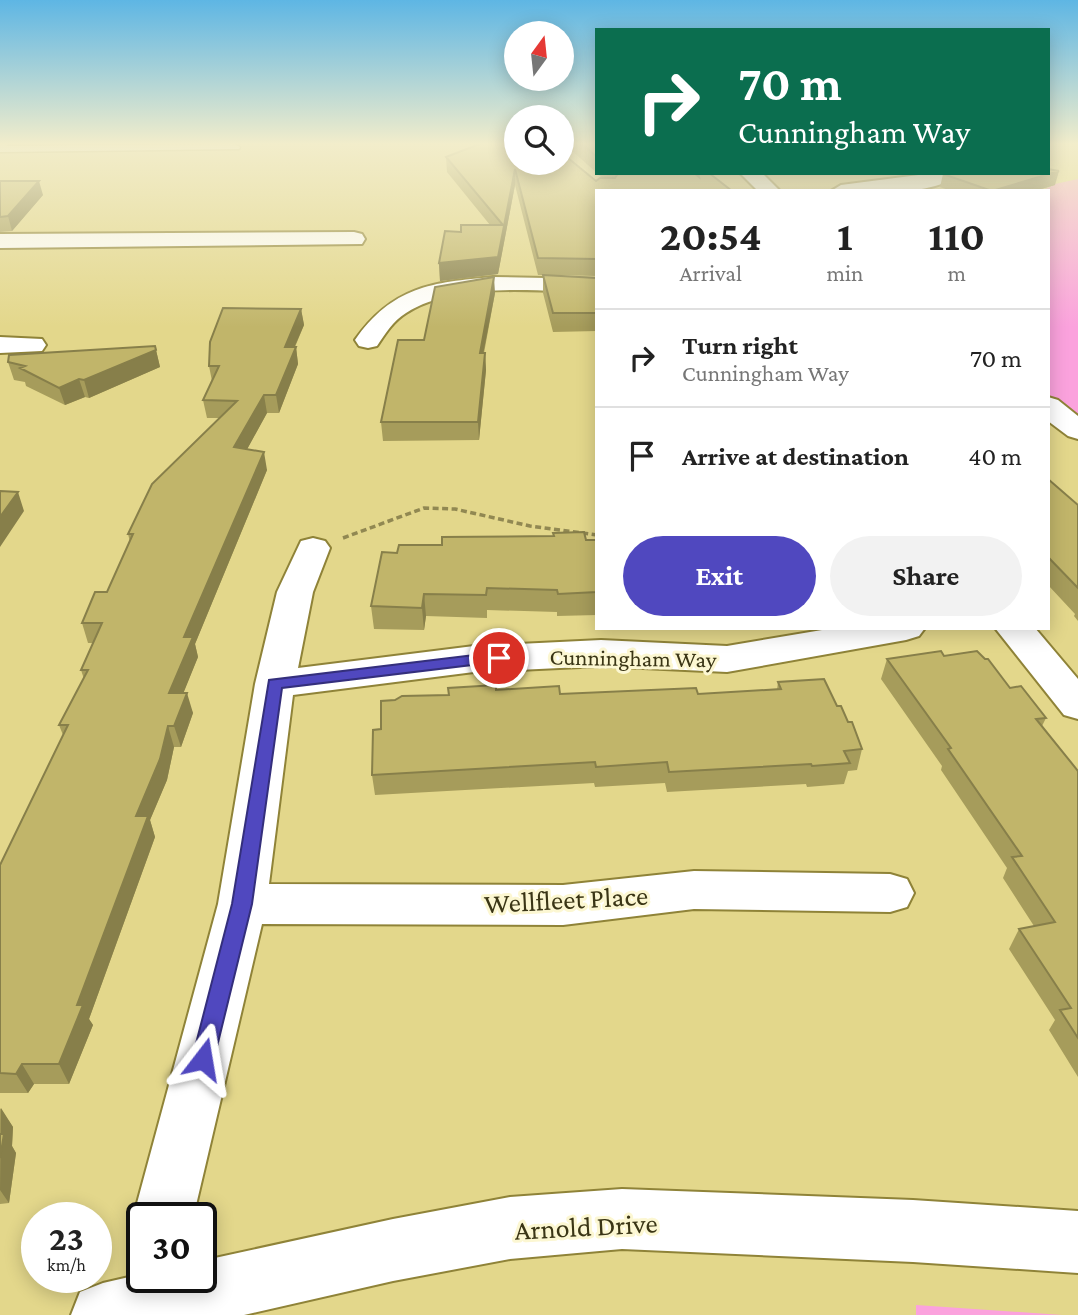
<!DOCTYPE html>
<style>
:root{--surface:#fff;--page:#f2f2f2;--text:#222;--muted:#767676;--line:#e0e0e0;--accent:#5048bf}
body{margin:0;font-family:"Crimson Pro",serif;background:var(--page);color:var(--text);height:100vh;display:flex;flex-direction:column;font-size:26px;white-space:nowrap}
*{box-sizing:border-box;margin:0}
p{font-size:23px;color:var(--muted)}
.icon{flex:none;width:38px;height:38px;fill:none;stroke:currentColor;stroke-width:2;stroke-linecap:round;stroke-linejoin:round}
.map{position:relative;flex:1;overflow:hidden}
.side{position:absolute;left:595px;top:189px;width:455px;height:441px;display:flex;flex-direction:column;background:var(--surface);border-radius:0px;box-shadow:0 4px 18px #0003}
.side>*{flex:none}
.banner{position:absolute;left:595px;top:28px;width:455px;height:147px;border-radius:0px;box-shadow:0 4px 18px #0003;background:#0b6e4f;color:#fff;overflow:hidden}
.needle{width:46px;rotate:15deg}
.fabs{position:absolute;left:504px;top:21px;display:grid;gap:14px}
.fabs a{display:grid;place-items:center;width:70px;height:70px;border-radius:50%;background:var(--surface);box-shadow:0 4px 18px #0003;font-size:35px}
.speed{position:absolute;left:21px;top:1202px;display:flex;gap:14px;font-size:35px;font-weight:700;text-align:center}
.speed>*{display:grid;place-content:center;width:91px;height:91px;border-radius:50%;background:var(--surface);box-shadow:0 4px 18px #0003;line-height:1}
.speed small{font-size:18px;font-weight:400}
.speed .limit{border:4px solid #111;border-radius:10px;background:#fff;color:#111}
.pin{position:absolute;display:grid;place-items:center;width:60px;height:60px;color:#fff;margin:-30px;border:4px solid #fff;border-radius:50%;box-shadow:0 2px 7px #0007}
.me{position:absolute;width:77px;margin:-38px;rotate:14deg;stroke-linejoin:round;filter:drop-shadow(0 0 5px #0008)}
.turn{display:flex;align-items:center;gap:24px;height:147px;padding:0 28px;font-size:32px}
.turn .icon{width:91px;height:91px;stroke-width:2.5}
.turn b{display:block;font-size:49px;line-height:60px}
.eta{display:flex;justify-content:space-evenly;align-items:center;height:119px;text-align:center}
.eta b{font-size:42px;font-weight:700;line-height:49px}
.primary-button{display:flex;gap:14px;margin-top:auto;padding:14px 28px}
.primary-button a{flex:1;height:80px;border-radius:42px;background:var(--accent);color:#fff;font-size:28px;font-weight:700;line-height:80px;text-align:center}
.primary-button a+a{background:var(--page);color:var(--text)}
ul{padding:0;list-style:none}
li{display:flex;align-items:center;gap:21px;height:98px;padding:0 28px;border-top:2px solid var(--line)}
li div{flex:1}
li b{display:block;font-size:26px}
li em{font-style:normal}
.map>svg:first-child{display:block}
.green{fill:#fba2dd}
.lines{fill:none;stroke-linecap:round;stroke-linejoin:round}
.lane-casing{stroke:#8f8338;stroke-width:3}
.street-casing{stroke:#8f8338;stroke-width:4}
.secondary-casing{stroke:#8f8338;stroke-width:4}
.path{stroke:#918852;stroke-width:3.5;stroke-dasharray:6 3.5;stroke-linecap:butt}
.lane{fill:#fff;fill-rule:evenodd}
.street{fill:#fff;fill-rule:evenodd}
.secondary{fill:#fff;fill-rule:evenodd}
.wall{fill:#a69c5b}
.shaded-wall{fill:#877f4a}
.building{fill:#c1b56a;stroke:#877f4a;stroke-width:2}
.route{fill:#5048bf;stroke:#342f7c;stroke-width:2}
.labels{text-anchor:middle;stroke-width:6;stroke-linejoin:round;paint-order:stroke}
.street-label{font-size:23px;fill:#3a3515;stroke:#fcf7d2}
.near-street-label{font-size:28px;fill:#3a3515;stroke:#fcf7d2}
</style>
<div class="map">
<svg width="1078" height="1315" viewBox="0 0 1078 1315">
<rect width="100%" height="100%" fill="#e3d78b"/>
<path class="green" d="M1078,179v251l-30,-24v-215h-6l13,-7z
M916,1305l146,10h-146z"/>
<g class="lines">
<defs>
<path id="lane" d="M235,144l5,3 -1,2 -239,3v-6z"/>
<path id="street" d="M0,143h9v1l-9,5z
M740,173h22l18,18h-22z
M934,173h24c-20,25 -97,18 -127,18l10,-6z
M354,232l8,2 3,5 -3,5 -362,4v-14z
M493,277l104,2v14c-58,-2 -141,-12 -191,20 -13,8 -21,21 -29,33l-9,2 -9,-2 -4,-6c37,-53 77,-58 138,-63z
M0,337l42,2 4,6 -4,6 -42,2z
M1048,397l10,3 20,16v23l-10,-3 -20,-15z
M313,538l12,3 5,7 -17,44 -15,76 176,-22 127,-6 126,6 107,-18h91l-6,8 -13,4 -179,32 -126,-6 -127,6 -181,23 -24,189 294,1 131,-14 196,3 17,5 7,14 -7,14 -17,5 -196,-3 -131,16 -301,-1 -69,294h-51v22l-9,-22 85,-314 37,-220 22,-92 24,-51z
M995,628h40l43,51v40l-14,-4z"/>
<path id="secondary" d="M622,1189l291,11 165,11v62l-165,-11 -291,-13 -112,10 -117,22 -149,34h-173l9,-23 23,-9 39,-9v4h59v-17l192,-42 117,-22z"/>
</defs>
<use href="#lane" class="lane-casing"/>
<use href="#street" class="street-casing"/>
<use href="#secondary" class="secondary-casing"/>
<path class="path" d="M343,538l81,-30 31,1 75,17 67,9"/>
<use href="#lane" class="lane"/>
<use href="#street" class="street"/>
<use href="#secondary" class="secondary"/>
</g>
<path class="wall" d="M475,143h41l80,38 6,-3 -5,-5h112l23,18h-135v85l-48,-1 48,3v53l-44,1 -10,-39v-18h-5l-23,-90 -17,89 -58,7 -1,-18 22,-31 29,-7 -43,-53 -1,-15 33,-12z
M562,143h35v30l-26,-23 -9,-2z
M943,174l112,11 -21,6h-83l-11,-4z
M0,181l43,14 -31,36 -12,1z
M495,293l-11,60h1l1,17 -7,70 -96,1 -2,-19z
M301,309l3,16 -9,22h1l2,17 -19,49h-12l-20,36 20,21 -72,174 3,13 -15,36 10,20 -12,34h-7l-7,33 -17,40 5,17 -66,182 4,6 -24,59h-35l-6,9h-28v-228l63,-130 -4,-10 25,-46 -3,-9 12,-27h-5l-6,-20 25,-31 23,-50 -2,-8 91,-116h-12l-4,-18 9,-19 -3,-15z
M155,346l5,21 -71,31 -4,-1 -20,8 -39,-19 -1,-4 -11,-2 -6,-18z
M1048,479l30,26v116l-4,-5 1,-2 -27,-29z
M586,540h11v75l-40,1v-4l-70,-2v8l-61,-2 -2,14 -50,-1 -3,-23 26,-53 45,-8z
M944,656l66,32 36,30 -4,8 36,45v306l-29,-47 6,-10 -46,-71 10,-20 15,-3 -31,-48 4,-10 -66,-98 1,-4 -61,-87 6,-20z
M778,682l59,24 11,16 14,27 -5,21 -9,1 -4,13 -37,3 -1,-3 -139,8 -2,-9 -70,4 -1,-4 -219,12 -3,-20 9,-46 68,-34 47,-5 64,4h138l79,-4z
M0,1108l13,19 -1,19 4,7 -7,50 -9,1z"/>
<path class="shaded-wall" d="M515,169v16l-17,89 -58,7 -1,-18 59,-6z
M1059,171l-4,14 -21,6h-42z
M39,181l4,14 -31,36 -4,-15z
M494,277l1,16 -15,77v-17z
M301,309l3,16 -17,39 -2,-17z
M296,347l2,17 -19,49 -3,-18z
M156,350l4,17 -71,31 -5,-18z
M485,353l1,17 -7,70 -1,-18z
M79,379l6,18 -20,8 -6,-17z
M264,395l3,18 -29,53 -4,-19z
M264,452l3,18 -72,174 3,13 -23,57 -6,-21 15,-56z
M18,492l6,19 -24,36v-30z
M424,594l2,22 -2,14 -2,-22z
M187,693l6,20 -12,34 -7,-21z
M168,726l6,21 -7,33 -17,40 5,17 -66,182 4,6 -24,59 -10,-20 77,-248z
M22,1064l12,20 -6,9 -12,-19z
M1,1108l12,19 -1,19 4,7 -7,50 -9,-13z"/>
<path class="building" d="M482,143h34v20h46v-10l34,28 4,-3h15l2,-3 -2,-2h79l5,4 -1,-4h11l23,18h-135v68l-59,-1 -23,-89 -17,88 -59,6 6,-32 16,1v-7h42l-57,-68z
M581,143h16v14z
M1048,169l11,2 -67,20 -49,-17 105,-1z
M0,181h39l-31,35 -8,1z
M543,275l54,3v35h-44z
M494,277l-14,76h5l-7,69h-97l17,-82h26l11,-53z
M223,308l78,1 -16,38h11l-20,48h-12l-30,52 30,5 -80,185h9l-24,56h18l-13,33h-6l-8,33 -24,57h12l-71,189h6l-24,59h-37l-6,10 -16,-1v-208l68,-140h-9l29,-55h-7l21,-47h-20l13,-31h12l26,-58h-5l24,-50 85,-83 -34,-1 16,-34h-10l1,-24z
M155,346l1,4 -72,30 -5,-1 -20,9 -39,-20 5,-2 -17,-4 1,-7z
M1048,479l30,26v83l-30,-31z
M0,491l18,1 -18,25z
M584,532l2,8h11v52l-39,2 -1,-4 -70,-2 -1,7 -62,-1 -2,14 -51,-2 11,-54 15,1 2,-8h43v-8l112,-1 -1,-3z
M941,651l3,5 33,-5 8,8h3l22,29 11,-2 25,32 -10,1 42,52v267l-18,-28 11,-2 -52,-79 36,-7 -43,-65 10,-1 -74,-107 3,-1 -64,-89z
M824,679l13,27h4l7,16h4l10,27 -18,2 6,12 -38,3 -1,-2 -142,8 -2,-10 -71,5 -1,-5 -223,13 1,-45 8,-1v-28l14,-1 7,-4 47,-1 -1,-7 48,-3v5l63,-4 1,8 136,-6 2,6 83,-5 -3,-7z
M0,1134h4l-4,24z"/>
<linearGradient id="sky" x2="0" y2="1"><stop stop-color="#5eb6e4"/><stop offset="0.44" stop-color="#f2edcb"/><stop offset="1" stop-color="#f2edcb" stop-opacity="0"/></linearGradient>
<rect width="1078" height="327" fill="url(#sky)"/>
<path class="route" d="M499,652l6,2 2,4 -2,3 -223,27 -30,216 -38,155 -3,7 -8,4 -8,-4 -3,-7 40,-155 37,-224z"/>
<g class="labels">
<g class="street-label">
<text transform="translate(633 658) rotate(1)" y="8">Cunningham Way</text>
</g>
<g class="near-street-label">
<text transform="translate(566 899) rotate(-3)" y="10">Wellfleet Place</text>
<text transform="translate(586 1226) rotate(-3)" y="10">Arnold Drive</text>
</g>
</g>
</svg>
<div class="fabs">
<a><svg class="needle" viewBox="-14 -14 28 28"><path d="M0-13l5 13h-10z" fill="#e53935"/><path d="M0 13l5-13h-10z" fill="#767676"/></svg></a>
<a><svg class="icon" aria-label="search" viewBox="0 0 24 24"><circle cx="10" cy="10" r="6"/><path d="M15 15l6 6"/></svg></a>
</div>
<div class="speed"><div>23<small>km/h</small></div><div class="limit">30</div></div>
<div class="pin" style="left:499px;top:658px;background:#d93025"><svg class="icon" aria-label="arrive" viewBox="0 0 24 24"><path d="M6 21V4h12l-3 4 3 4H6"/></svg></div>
<svg class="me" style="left:203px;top:1059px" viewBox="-20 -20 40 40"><path d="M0-17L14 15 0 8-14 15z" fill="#5048bf" stroke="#fff" stroke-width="4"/></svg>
<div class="banner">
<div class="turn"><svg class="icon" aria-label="right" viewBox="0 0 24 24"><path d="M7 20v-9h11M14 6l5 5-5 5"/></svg><div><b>70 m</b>Cunningham Way</div></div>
</div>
<section class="side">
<div class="eta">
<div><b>20:54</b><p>Arrival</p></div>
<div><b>1</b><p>min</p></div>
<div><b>110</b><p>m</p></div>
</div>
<ul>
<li><svg class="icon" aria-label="right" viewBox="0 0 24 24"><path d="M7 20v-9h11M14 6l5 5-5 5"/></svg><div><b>Turn right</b><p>Cunningham Way</p></div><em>70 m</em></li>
<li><svg class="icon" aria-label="arrive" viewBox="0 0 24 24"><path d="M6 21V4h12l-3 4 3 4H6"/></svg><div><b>Arrive at destination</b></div><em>40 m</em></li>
</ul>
<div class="primary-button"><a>Exit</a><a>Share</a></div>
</section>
</div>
